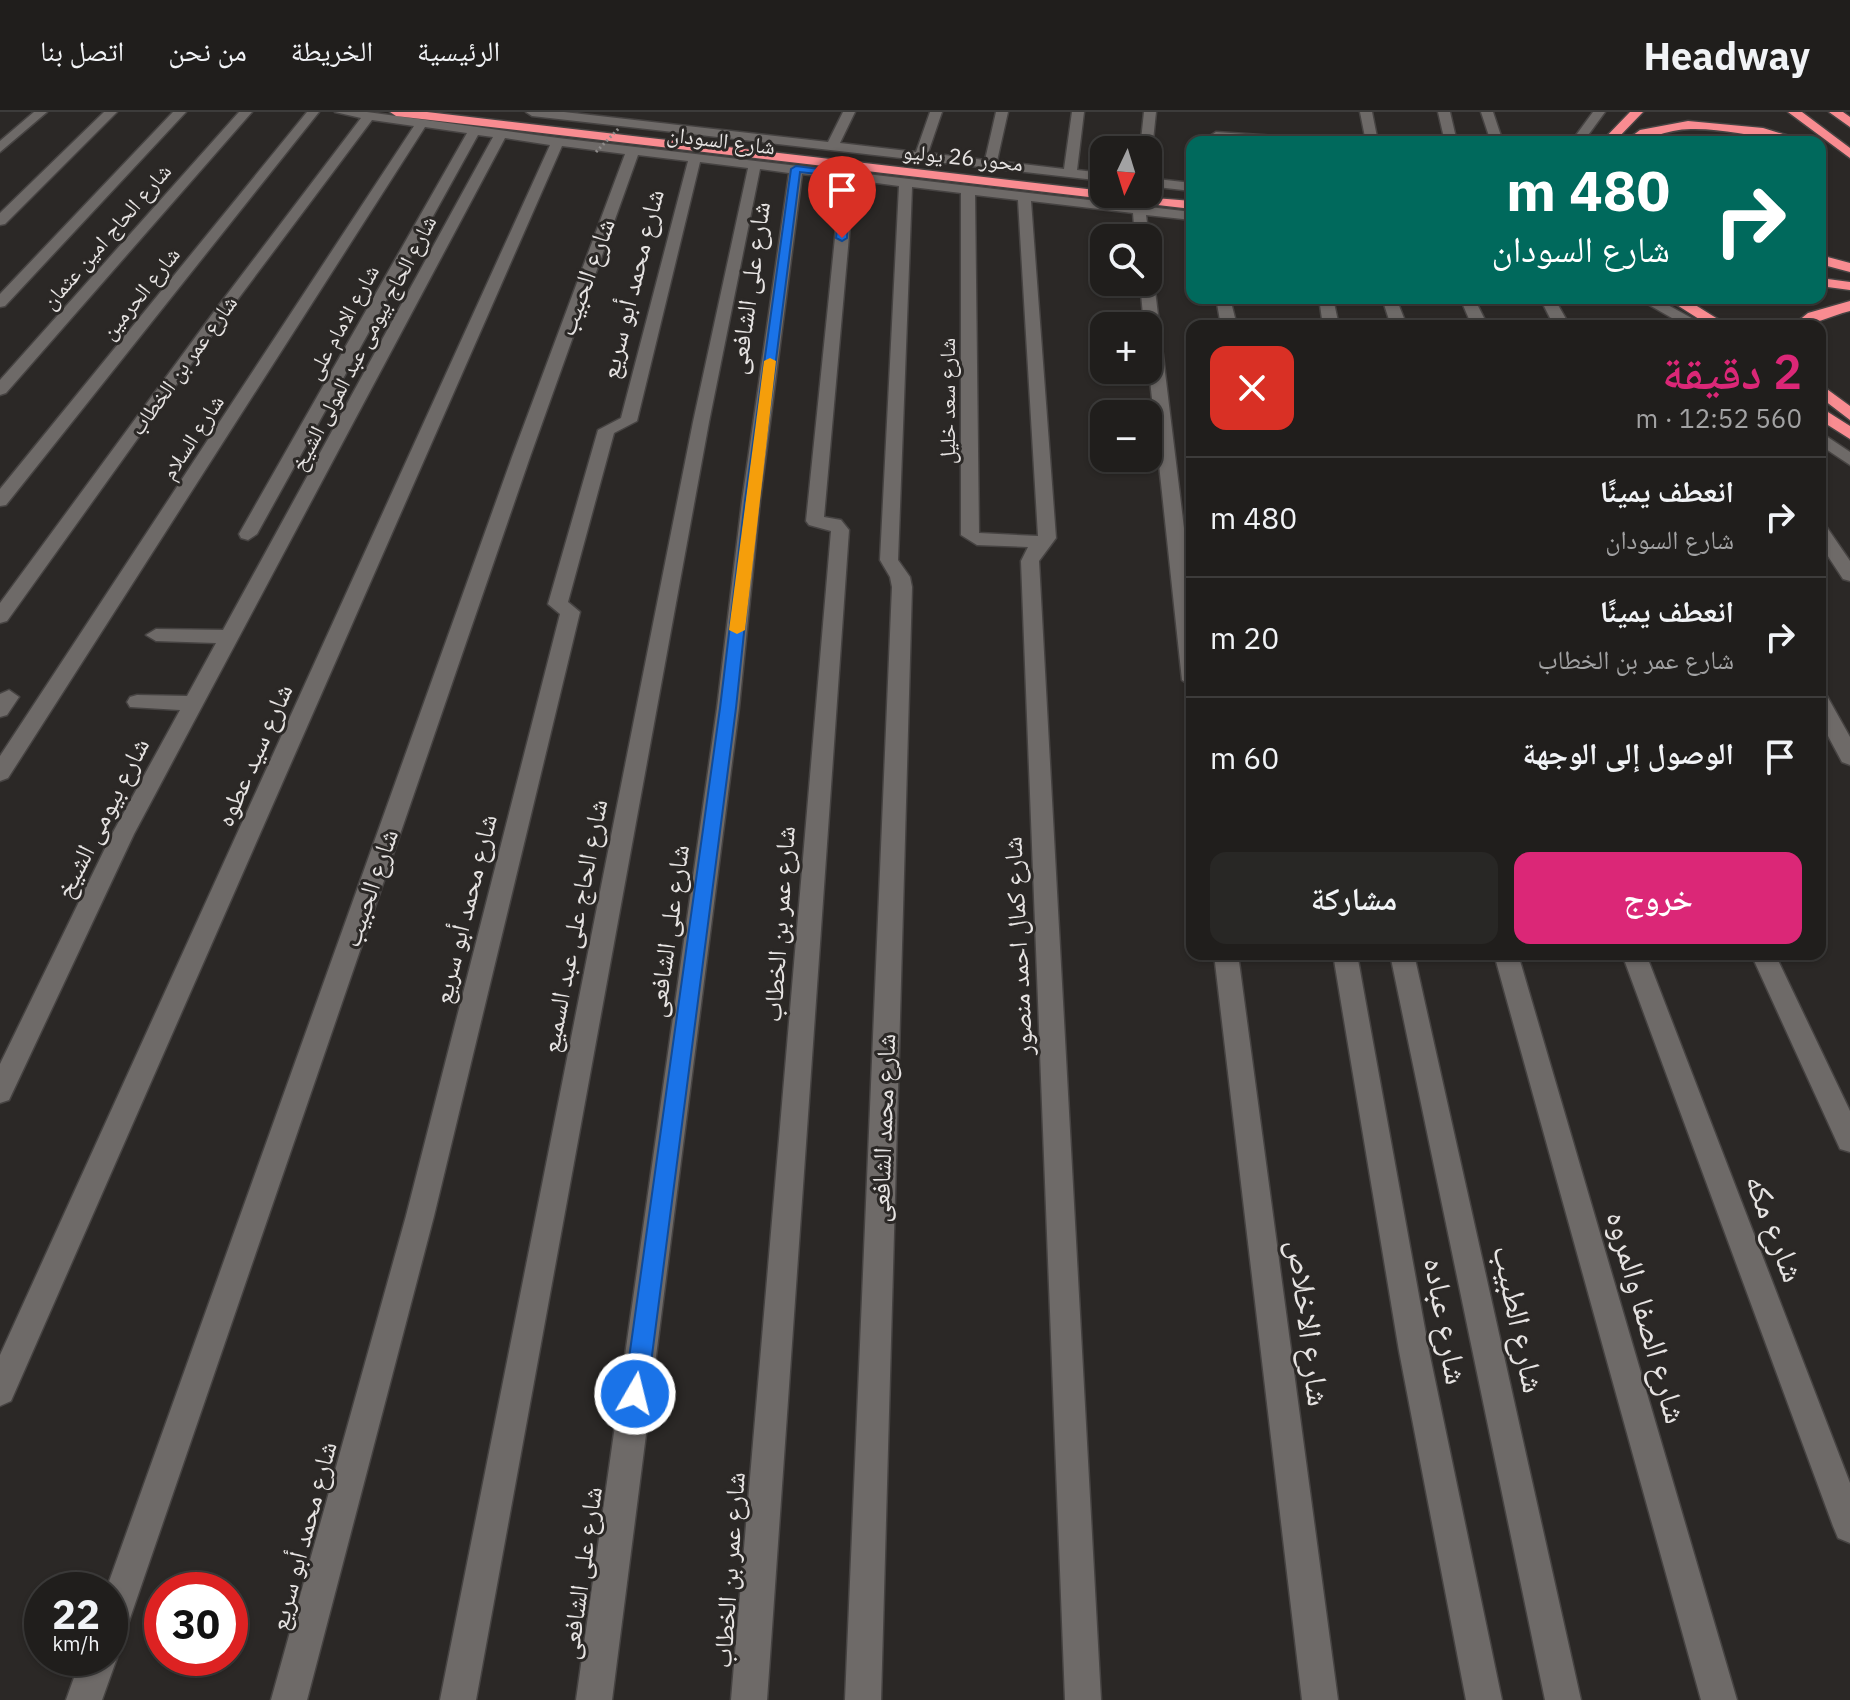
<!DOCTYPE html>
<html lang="ar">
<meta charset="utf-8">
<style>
:root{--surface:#201e1c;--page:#282725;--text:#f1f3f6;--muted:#a2a2a3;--line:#3d3c3b;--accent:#db2777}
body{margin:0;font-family:"IBM Plex Sans","Noto Naskh Arabic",sans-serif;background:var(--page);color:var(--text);direction:rtl;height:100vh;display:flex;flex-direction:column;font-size:30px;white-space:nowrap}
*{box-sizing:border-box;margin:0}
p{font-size:26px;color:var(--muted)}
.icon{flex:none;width:44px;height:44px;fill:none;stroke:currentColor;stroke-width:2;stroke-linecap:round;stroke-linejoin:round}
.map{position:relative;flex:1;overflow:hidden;direction:ltr}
.sheet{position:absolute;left:1186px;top:208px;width:640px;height:640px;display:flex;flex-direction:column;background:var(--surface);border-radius:16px;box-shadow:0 2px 6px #0004,0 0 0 2px var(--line);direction:rtl}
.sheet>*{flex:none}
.top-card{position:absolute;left:1186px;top:24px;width:640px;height:168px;border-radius:16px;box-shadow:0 2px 6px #0004,0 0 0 2px var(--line);direction:rtl;background:#00695c;color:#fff;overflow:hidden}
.needle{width:52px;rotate:184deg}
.fabs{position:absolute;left:1090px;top:24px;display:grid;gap:16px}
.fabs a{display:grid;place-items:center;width:72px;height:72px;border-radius:16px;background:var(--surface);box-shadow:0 2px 6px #0004,0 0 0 2px var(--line);font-size:40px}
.speed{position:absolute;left:24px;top:1460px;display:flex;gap:16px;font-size:40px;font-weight:700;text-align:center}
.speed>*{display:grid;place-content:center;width:104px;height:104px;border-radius:50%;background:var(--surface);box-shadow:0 2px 6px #0004,0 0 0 2px var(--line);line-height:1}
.speed small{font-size:20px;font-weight:400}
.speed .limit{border:12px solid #d22;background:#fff;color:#111}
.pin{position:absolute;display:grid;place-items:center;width:68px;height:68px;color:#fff;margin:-82px -34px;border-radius:50% 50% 50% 0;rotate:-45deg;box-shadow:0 0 8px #0007}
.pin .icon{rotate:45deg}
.me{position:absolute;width:88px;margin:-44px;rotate:8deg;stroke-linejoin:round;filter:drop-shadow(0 0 6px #0008)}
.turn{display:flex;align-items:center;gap:28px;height:168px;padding:0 24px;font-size:36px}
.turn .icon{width:104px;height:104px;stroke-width:2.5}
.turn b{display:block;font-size:56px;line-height:68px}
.round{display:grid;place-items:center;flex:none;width:84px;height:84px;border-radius:16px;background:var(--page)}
.head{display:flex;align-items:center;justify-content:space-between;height:136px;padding:0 24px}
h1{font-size:48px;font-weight:600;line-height:60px;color:var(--accent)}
.button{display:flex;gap:16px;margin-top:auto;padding:16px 24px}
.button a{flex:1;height:92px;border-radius:16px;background:var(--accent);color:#fff;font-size:32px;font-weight:600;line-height:92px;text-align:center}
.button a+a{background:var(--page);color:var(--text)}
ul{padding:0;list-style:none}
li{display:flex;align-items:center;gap:24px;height:120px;padding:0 24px;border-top:2px solid var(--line)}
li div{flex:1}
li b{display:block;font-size:30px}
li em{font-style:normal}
header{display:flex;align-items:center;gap:48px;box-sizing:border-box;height:112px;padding:0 40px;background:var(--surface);border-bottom:2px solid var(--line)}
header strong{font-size:38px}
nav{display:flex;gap:44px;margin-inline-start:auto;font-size:28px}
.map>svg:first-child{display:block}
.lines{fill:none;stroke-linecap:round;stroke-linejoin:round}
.minor-casing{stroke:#464342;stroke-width:3}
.highway-casing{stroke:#464342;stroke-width:3}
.minor{fill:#6e6a68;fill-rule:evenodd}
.highway{fill:#f98c91;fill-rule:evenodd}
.path-bridge{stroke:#8f8c8b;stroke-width:3;stroke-dasharray:2 3;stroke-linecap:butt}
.route{fill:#1a73e8;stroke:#114b97;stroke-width:2}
.slow{fill:#f59e0b}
.labels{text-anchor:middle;stroke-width:6;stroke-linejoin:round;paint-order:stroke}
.far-street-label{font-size:22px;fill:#e6e3e2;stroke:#2b2826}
.street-label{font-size:26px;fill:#e6e3e2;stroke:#2b2826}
.near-street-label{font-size:32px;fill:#e6e3e2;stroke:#2b2826}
</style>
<header>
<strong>Headway</strong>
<nav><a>الرئيسية</a><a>الخريطة</a><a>من نحن</a><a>اتصل بنا</a></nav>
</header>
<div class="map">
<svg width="1850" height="1588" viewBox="0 0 1850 1588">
<rect width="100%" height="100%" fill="#2b2826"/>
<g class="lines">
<defs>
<path id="minor" d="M34,0h13l-47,40v-11z
M104,0h13l-112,112 -5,1v-12z
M173,0h13l-181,194 -5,1v-13z
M239,0h13l-246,281 -6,2v-15z
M307,0h12l-313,393 -6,1v-17z
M335,0h32l191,26 634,74v8l-46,-5 3,23 -1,1 -13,-1 -2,-25 -102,-12 25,337 -17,23 62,1139h-36l-44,-1139 7,-14 -51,-2 -16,-10v-342l-49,-6 -14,373 12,17 2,10 -31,1113h-36l47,-1113 -2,-10 -10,-17 19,-374 -45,-6 -30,337 17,3 8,10 -82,1170h-36l100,-1169 -22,-6 -3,-4 35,-342 -39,-5 -42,327 -21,207 -127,992h-36l141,-992 25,-207 47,-328 -29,-4 -51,253 -233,1278h-36l253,-1278 55,-254 -48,-6 -63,259 -23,12 -46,169 12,10 -146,604 -127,484h-36l135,-484 154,-602 -12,-10 50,-174 23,-12 67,-257 -50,-6 -108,302 -403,1170 -5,12 -12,5v-54h-4l406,-1133 113,-303 -63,-8 -551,1255 -11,5v-51l550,-1210 -45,-7 -371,696 -125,266 -9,3v-39l112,-230 68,-124 -50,-3 -3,-5 3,-5 7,-2 50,1 29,-53 -60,-2 -10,-6 10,-6 67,1 270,-493 -15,-2 -221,399 -9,6 -7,-2 -2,-4 228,-401 -42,-6 -417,651 -8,3v-25l414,-630 -42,-6 -143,191 -222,310 -7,2v-20l219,-298 142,-187zM975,83l43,5 20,336 -59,-3z
M526,0h38l264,30 15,-30h12l-15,31 76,9 14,-40h12l-14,41 57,7 11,-48h12l-11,49 67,8 8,-57h12l-7,58 27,3v8l-572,-65z
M1144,0h12l-4,38 -4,3v-3h-8z
M1360,0h12l6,30h-12z
M1438,0h12l7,30h-12z
M1481,0h12l10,30h-12z
M1593,0h12l-22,30h-12z
M1216,20l89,6 6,4 -99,-3 -2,-3z
M1148,66l44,5v8l-44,-5z
M1148,166l6,4 38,312v93l-10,-7 -34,-319v-35h-4l-4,-44h8z
M1216,186h14l7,28h-16z
M1319,186h14l6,28h-16z
M1382,186h14l11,28h-16z
M1460,186h14l14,28h-16z
M1540,186h14l16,28h-16z
M1637,186h18l51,28h-20z
M1820,320l30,20v13l-30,-20z
M1820,412l6,2 24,35v20l-7,-2 -23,-35z
M9,578l10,7 -12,18 -7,2v-23z
M1820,582l7,2 23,41v28l-8,-3 -22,-41z
M1214,842h24l100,746h-36z
M1333,842h24l72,397 73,349h-36l-67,-349z
M1390,842h24l167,746h-36z
M1494,842h24l219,746h-36z
M1622,842h24l204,529v60l-12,-5 -5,-12z
M1751,842h24l75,157v41l-10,-3z
M110,1533l7,13 -15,42h-36l15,-42h29z"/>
<path id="highway" d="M390,0h37l677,79v3l88,7v8l-796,-93z
M1630,0h13l-29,30h-13z
M1788,0h14l48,36v10z
M1829,0h14l7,5v10z
M1688,9l75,7 46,14c-39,0 -78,-14 -118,-13 -25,0 -45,13 -67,13l16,-12z
M1820,143l30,8v9l-30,-8z
M1820,166l30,4v8l-30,-4z
M1666,186h18l45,28h-19z
M1850,189v10c-20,5 -38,15 -58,15l16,-13z
M1820,272l30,22v14l-30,-23z
M1820,295l30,19v13l-30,-19z"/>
</defs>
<use href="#minor" class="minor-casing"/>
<use href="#highway" class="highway-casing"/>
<use href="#minor" class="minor"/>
<use href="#highway" class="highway"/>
<path class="path-bridge" d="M596,40l24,-25"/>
</g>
<path class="route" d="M796,54l55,7 -4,65 -5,3 -6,-3 7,-61 -43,-5 -42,329 -22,207 -89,686 -3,9 -9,3 -8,-3 -3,-9 96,-686 25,-207 46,-332z"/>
<path class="slow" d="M770,246l6,3 -31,269 -8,4 -8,-4 35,-269z"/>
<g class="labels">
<g class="far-street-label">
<text transform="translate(721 28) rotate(7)" y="8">شارع السودان</text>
<text transform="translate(963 45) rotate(6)" y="8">محور 26 يوليو</text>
<text transform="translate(106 124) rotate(-49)" y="8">شارع الحاج امين عثمان</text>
<text transform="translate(140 181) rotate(-51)" y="8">شارع الحرمين</text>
<text transform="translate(342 210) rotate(-61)" y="8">شارع الامام على</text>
<text transform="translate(363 231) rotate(-62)" y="8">شارع الحاج بيومى عبد المولى الشيخ</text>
<text transform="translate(183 253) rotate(-54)" y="8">شارع عمر بن الخطاب</text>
<text transform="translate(947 289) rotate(-90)" y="8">شارع سعد خليل</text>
<text transform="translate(192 325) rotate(-57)" y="8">شارع السلام</text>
</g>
<g class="street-label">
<text transform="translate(586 165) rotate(-70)" y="9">شارع الحبيب</text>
<text transform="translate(632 172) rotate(-76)" y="9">شارع محمد أبو سريع</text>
<text transform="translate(749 176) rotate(-82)" y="9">شارع على الشافعى</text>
<text transform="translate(254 643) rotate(-66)" y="9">شارع سيد عطوه</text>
<text transform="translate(102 706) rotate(-63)" y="9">شارع بيومى الشيخ</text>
<text transform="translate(370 776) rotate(-71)" y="9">شارع الحبيب</text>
<text transform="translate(465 797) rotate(-76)" y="9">شارع محمد أبو سريع</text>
<text transform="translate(779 812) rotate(-86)" y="9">شارع عمر بن الخطاب</text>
<text transform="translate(574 814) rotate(-79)" y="9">شارع الحاج على عبد السميع</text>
<text transform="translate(668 819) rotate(-82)" y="9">شارع على الشافعى</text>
<text transform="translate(1018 834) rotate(-93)" y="9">شارع كمال احمد منصور</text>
<text transform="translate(883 1016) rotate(-88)" y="9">شارع محمد الشافعى</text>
<text transform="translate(303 1424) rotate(-75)" y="9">شارع محمد أبو سريع</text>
<text transform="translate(729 1458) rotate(-86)" y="9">شارع عمر بن الخطاب</text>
<text transform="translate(581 1461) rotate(-82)" y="9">شارع على الشافعى</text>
</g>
<g class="near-street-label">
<text transform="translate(1775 1116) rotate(69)" y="11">شارع مكه</text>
<text transform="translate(1647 1205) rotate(74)" y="11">شارع الصفا والمروه</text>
<text transform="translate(1519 1207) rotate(78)" y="11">شارع الطبيب</text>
<text transform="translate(1446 1209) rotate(80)" y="11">شارع عباده</text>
<text transform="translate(1309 1211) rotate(83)" y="11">شارع الاخلاص</text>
</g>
</g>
</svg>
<div class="fabs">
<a><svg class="needle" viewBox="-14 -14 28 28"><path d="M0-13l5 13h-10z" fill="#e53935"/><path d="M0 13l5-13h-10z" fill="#a2a2a3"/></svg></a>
<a><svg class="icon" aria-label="search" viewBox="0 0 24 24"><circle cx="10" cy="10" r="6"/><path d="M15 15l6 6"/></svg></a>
<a>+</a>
<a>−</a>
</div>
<div class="speed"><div>22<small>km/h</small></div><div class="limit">30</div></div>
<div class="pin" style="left:842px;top:126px;background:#d93025"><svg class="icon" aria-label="arrive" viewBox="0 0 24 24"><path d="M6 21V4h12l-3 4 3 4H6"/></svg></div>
<svg class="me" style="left:635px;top:1282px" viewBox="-20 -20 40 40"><circle r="17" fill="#1a73e8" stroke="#fff" stroke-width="3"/><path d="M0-11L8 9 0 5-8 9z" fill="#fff"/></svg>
<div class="top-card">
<div class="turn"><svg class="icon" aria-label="right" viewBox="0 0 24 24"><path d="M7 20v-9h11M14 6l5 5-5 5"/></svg><div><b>480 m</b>شارع السودان</div></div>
</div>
<section class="sheet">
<div class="head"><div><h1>2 دقيقة</h1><p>560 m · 12:52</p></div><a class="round" style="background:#d93025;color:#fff"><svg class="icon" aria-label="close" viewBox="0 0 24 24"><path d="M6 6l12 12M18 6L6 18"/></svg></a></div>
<ul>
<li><svg class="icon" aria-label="right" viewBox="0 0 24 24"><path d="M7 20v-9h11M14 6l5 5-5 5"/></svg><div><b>انعطف يمينًا</b><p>شارع السودان</p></div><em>480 m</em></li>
<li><svg class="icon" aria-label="right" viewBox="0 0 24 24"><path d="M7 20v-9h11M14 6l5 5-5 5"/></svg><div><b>انعطف يمينًا</b><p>شارع عمر بن الخطاب</p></div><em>20 m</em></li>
<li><svg class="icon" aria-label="arrive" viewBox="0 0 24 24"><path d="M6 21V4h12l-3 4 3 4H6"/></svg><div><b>الوصول إلى الوجهة</b></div><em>60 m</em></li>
</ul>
<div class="button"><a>خروج</a><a>مشاركة</a></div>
</section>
</div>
